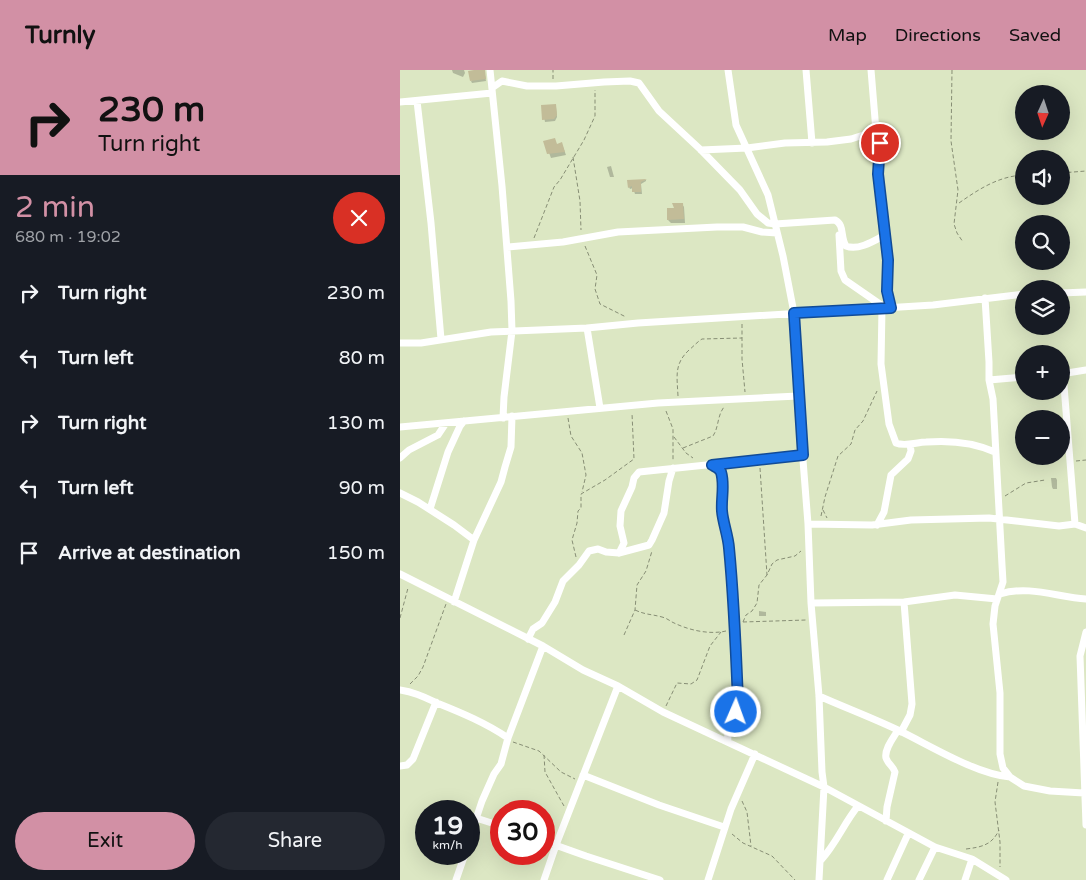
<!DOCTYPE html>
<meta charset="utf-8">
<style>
:root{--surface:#171b24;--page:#242831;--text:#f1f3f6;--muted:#9ea1a6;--accent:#d290a5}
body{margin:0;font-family:"Varela Round",sans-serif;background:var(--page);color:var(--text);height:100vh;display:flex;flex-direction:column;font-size:19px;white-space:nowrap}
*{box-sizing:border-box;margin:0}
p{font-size:16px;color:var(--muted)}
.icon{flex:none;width:28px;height:28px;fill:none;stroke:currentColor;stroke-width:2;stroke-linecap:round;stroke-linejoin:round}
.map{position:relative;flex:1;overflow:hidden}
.side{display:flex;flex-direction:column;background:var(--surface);width:400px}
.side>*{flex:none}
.top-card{background:#d290a5;color:#111;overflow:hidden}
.needle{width:32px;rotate:183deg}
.buttons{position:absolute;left:615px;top:15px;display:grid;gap:10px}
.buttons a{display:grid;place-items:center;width:55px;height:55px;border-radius:50%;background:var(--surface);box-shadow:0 5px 20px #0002;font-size:25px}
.speed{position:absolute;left:15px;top:730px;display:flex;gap:10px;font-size:25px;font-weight:700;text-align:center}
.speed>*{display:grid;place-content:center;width:65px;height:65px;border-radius:50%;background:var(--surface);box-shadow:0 5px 20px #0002;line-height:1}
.speed small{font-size:12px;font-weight:400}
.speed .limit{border:8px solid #d22;background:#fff;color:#111}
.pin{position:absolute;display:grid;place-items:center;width:42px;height:42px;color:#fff;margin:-21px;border:2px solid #fff;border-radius:50%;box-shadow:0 1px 5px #0007}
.me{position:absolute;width:55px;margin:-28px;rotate:2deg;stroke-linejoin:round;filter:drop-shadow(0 0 4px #0008)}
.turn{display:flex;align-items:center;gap:18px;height:105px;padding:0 15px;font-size:22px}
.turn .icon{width:65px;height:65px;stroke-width:2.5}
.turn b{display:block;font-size:35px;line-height:42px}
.round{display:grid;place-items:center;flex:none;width:52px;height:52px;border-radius:26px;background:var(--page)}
.overview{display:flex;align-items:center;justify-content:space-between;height:85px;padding:0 15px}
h1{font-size:30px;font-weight:600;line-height:38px;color:var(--accent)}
.primary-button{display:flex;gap:10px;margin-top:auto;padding:10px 15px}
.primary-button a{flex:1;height:58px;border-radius:30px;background:var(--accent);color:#111;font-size:20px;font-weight:600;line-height:58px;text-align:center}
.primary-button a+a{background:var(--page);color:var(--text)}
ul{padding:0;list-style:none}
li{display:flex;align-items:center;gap:15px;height:65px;padding:0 15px}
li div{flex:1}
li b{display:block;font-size:19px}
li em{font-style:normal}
header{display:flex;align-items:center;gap:30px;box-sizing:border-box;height:70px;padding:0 25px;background:var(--accent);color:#111}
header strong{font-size:24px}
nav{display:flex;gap:28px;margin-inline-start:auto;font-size:18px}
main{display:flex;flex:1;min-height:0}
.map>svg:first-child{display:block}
.shadow{fill:#0003}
.building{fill:#c2bc98}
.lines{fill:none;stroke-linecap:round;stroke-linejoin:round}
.path{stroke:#878e75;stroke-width:1;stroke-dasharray:4 2.5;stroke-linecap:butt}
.minor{stroke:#fff;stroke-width:7}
.route-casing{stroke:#114b97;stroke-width:12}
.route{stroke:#1a73e8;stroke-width:9}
</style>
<header>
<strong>Turnly</strong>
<nav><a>Map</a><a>Directions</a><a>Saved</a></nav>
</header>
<main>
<section class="side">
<div class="top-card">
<div class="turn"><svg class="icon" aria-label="right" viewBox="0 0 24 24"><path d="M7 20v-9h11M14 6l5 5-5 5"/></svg><div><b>230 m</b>Turn right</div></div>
</div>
<div class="overview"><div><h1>2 min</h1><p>680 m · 19:02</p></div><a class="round" style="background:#d93025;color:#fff"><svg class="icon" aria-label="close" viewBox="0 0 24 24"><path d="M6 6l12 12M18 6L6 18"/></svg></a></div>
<ul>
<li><svg class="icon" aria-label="right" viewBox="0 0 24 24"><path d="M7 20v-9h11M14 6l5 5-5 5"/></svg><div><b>Turn right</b></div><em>230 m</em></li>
<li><svg class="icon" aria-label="left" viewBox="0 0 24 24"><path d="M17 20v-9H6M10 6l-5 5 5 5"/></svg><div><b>Turn left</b></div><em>80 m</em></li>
<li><svg class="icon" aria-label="right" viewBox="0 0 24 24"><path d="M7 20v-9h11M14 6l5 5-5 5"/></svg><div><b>Turn right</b></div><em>130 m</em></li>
<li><svg class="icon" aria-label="left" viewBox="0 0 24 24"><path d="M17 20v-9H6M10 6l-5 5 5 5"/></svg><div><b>Turn left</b></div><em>90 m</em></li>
<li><svg class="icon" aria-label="arrive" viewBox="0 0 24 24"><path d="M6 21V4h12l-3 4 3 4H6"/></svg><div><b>Arrive at destination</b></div><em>150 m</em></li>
</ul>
<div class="primary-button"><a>Exit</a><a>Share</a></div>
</section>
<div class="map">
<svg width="686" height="810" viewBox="0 0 686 810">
<rect width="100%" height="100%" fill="#dce7c3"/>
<path class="shadow" d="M52,0h12l1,3 -2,4 -10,-4z
M84,0l2,11 -14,2 -1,-2z
M142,36l14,1 1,10 -2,4 -10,1z
M145,72l18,5 3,8 -15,3z
M211,96l3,11h-4l-3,-10z
M246,110v1l-5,3 1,10h-7l-2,-6 -3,1 -1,-2v-6z
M282,134l2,3 1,16h-14l-3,-3 8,-11z
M651,408h5l1,2v9h-4l-1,-2z
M359,541l7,1v4h-7z"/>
<path class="building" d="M74,0h11l1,9 -16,2 -2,-10z
M156,34l1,11 -3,4 -12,1 -1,-15z
M155,68l2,6 5,-2 3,10 -18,2 -4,-13z
M247,109l-6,3v10h-9v-6l-4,2 -1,-8z
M272,133h11l1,16 -17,1v-12h7z"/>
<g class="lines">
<path class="path" d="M552,0l-1,71 7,49 -4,34 3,9 6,9
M153,9v-9
M173,87l7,44 1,29
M661,103l25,-2
M559,133c20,-14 40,-27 65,-28
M134,168l20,-51 6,-7 24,-40 11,-24v-26
M185,176l12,29 -2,14 5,15 26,13
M342,254v35l3,33
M278,326c-1,-20 -4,-32 11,-46 5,-4 8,-8 13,-11l40,-1
M266,341l7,18v31
M168,348l3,18 11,17 4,22 -4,17
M274,367l12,16 7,5
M283,378l30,-12c6,-9 4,-20 11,-29
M676,391l10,-1
M360,398l7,107
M605,426l21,-13 19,-3
M423,440l4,8
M421,446l4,-19 13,-41 13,-12 4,-14 8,-9 14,-30
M176,487l-4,-17 5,-17 1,-12 3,-3v-14l24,-14 29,-21 -2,-46
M235,540c11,5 16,4 27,7 4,1 7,3 10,5 16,8 37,13 54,9
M0,548l8,-30
M343,552l3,-7 6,-4 5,-8 2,-18 8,-10 5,-11 5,-4 18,-4 6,-5
M343,552l63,-2
M224,565l11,-25 2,-25 9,-14 6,-20
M10,614l8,-8 5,-9 23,-63
M266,636l11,-23 14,1 6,-4 13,-34 11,-14
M113,672l26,9 22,21 14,7
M144,685l1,17 19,34
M598,712l-3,20 5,40v25
M342,731l5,11 4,34
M332,764l11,9 29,13 23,24
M566,779c16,-2 26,-4 33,-19"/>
<path class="minor" d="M90,0l12,116 9,115 1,30 -8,66 -1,21
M328,0l8,55 32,70 15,61 11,57 4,83 10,128 3,79 8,93 3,76 2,15 -5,93
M406,0l6,73
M471,0l5,61 4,10 -3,33 11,86 -1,31 4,17
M92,18l10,-7 25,5h29l48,-4 26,-1 9,2 20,28 42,39 39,40 17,24 11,9 7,1 60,-4c10,5 5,17 11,26 12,5 28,-5 39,-11
M17,31l14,122 10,116
M0,32l92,-9
M301,80l46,-2 38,-5 42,-1 24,-3 25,-8
M439,165l2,36 4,9 39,27
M107,177l56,-5 55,-10 99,-5h26l19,5 15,1
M661,223l25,-1
M585,228l4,64v18l4,19 9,166 1,17 -8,24 -2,18 7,69v61l3,14 7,9 14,9 26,5 34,2
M482,238l-1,56 8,60 7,19c9,4 21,-1 30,-1 25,-2 47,0 69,10
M187,258l13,80
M0,273h21l70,-11 96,-4 51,-5 295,-18 91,-11
M663,303l12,151
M661,304l25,-4
M589,310l35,-3
M0,357l258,-24 140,-7
M0,388l9,-8 29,-15 8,-12
M312,395l7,5 4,15 -1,25 5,22 3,27 7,143c-1,14 -11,24 -9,39
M0,423l18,9 36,23 20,15
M30,439l18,-57 12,-26 4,-5
M408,454l64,1 39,-5 78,-2 70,8 16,-2 11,4
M477,455l7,-13 7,-37 17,-16 3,-8 -1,-7
M219,483l5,-10 -4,-17 1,-15 11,-24 2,-9 5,-6 164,-17
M0,504l143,72 40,24 35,16 45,26 161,75 111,60 37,12 34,21
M600,524c29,-9 57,3 86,5
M54,532l20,-62 27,-58 4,-15 6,-20 1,-31
M411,533l93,-1 51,-7 42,4
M686,562l-6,24 6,169
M128,569l5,-10 9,-6 13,-21 8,-21 16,-16 10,-14 9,-2 8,3 13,1 30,-8 3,-5 12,-27 5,-32 4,-13
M0,620c14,2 24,7 37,13 25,10 49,20 71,35
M419,626c27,12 54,22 81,35 31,15 76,43 110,46
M501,662l9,-17 2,-11 -8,-102
M0,696l7,-1 6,-6 23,-57
M183,705l76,30 65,22
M76,748l25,8
M486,751l1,-14 8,-35c-2,-6 -7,-8 -9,-14 -2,-9 8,-21 12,-28
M69,770l13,-39 12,-27 7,-10 7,-26 35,-92
M144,771l42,15 74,24
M421,790c15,-16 23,-37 37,-54
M56,810l9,-26
M144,810l12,-35 62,-159
M308,810l23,-71 24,-55
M487,810l21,-46
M519,810l16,-33
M565,810l7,-21"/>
</g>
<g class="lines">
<defs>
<path id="route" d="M336,642l2,-10c-2,-51 -4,-103 -9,-154 -1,-13 -6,-25 -7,-37 -1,-13 3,-26 -1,-39 -2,-4 -5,-5 -9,-7l91,-10 -9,-142 97,-5 -4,-17 1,-31 -10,-86 2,-31"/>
</defs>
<use href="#route" class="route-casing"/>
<use href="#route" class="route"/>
</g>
</svg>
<div class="buttons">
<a><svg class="needle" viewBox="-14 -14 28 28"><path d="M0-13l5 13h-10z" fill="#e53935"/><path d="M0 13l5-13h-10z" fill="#9ea1a6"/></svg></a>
<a><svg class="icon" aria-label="sound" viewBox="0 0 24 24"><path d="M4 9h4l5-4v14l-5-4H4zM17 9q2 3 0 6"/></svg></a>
<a><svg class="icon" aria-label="search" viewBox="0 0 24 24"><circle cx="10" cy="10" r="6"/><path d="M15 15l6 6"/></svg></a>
<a><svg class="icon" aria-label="layers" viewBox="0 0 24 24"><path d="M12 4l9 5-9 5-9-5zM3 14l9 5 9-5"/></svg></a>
<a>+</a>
<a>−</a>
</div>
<div class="speed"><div>19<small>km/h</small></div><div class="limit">30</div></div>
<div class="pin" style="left:480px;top:73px;background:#d93025"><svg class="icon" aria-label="arrive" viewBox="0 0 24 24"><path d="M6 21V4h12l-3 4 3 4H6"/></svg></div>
<svg class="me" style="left:336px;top:642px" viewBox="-20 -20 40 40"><circle r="17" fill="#1a73e8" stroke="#fff" stroke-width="3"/><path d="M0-11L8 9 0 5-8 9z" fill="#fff"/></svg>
</div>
</main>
